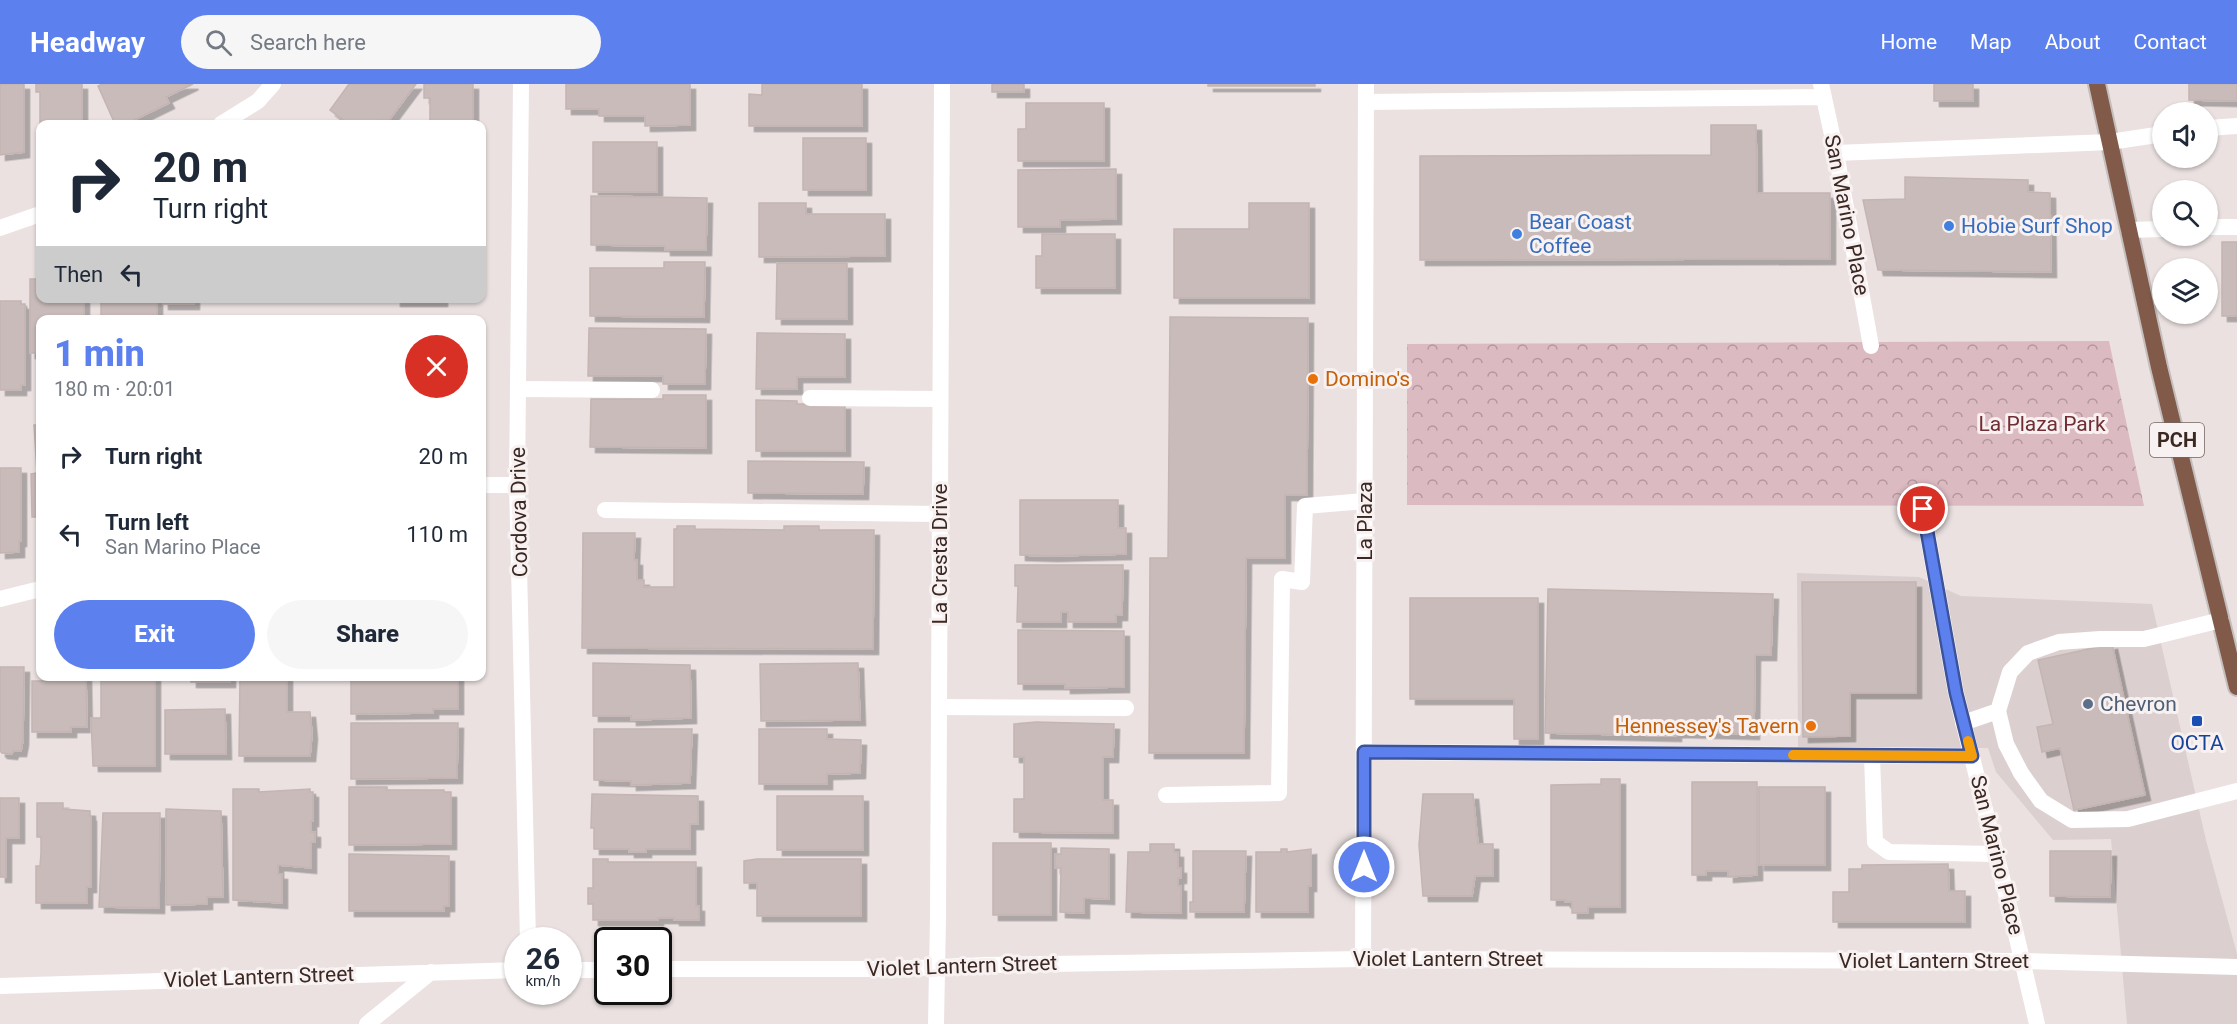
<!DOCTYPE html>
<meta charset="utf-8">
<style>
:root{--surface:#fff;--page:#f6f6f7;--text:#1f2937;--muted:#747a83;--accent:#5c80ee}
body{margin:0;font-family:Roboto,sans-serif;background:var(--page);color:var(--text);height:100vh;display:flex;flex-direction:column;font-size:22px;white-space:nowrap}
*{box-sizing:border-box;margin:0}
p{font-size:20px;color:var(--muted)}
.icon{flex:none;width:33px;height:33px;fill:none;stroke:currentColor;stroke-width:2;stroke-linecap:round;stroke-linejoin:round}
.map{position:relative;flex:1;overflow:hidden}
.sheet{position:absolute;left:36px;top:231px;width:450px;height:366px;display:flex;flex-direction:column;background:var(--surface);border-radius:12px;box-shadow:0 2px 4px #0004}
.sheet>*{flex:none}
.top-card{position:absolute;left:36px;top:36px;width:450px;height:183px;border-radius:12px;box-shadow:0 2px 4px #0004;background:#fff;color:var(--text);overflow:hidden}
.buttons{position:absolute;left:2152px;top:18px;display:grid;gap:12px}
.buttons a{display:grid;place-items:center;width:66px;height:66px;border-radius:50%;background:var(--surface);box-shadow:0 2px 4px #0004;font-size:30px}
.speed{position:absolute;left:504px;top:843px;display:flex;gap:12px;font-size:30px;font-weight:700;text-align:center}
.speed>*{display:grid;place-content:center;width:78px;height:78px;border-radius:50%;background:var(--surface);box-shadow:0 2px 4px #0004;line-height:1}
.speed small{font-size:15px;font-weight:400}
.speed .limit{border:3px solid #111;border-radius:9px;background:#fff;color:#111}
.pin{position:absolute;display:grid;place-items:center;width:51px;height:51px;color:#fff;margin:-26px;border:3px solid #fff;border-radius:50%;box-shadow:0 2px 6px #0007}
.me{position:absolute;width:66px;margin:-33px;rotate:0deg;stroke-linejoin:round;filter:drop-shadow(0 0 4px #0008)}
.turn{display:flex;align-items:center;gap:21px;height:126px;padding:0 18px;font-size:27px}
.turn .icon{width:78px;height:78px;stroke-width:2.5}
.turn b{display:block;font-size:42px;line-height:51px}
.then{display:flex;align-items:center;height:57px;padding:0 18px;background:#0003;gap:12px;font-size:22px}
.round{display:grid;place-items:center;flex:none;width:63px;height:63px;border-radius:32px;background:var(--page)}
.head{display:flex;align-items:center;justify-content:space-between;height:102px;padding:0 18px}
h1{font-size:36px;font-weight:800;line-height:45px;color:var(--accent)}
.action{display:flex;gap:12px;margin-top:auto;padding:12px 18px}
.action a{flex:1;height:69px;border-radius:36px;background:var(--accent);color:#fff;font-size:24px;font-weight:800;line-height:69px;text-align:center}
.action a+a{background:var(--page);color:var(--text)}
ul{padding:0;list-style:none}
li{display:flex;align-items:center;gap:18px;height:78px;padding:0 18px}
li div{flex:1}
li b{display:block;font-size:22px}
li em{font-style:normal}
header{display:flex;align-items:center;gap:36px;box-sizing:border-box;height:84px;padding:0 30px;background:var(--accent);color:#fff}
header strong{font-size:28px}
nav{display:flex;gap:33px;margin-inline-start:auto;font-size:21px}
.search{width:420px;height:54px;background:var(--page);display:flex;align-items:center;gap:15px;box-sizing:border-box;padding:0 21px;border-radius:33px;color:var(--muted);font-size:22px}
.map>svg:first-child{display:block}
.built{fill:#dbd0cf}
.park{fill:url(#park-crowns)}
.building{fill:#c9bbb9;stroke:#c4b5b3;stroke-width:1.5;filter:url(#shadow)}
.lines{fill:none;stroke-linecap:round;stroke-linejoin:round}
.trunk-casing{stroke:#c4bebd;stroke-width:20}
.service{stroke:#fff;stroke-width:16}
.minor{stroke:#fff;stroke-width:16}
.tertiary{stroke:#fff;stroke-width:16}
.trunk{stroke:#825a4a;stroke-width:16}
.route-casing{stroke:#3c539b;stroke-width:15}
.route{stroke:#5c80ee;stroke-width:10}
.slow{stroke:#f59e0b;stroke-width:10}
.shop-dot{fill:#3f7fe0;stroke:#f8f1f1;stroke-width:2}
.food-dot{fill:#e8710a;stroke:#f8f1f1;stroke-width:2}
.service-dot{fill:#5c6f8a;stroke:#f8f1f1;stroke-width:2}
.transit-dot{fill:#1a4fb4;stroke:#f8f1f1;stroke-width:2}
.labels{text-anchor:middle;stroke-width:6;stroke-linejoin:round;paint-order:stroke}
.shield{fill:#f8f1f1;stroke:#746460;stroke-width:1.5}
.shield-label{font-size:20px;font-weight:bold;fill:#3b2822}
.street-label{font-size:21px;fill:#3b2822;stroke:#f8f1f1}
.shop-label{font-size:21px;fill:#366cbe;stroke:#f8f1f1;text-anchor:start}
.food-label{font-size:21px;fill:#c56008;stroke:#f8f1f1;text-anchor:start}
.park-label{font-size:21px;fill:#712d34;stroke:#f8f1f1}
.service-label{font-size:21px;fill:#4e5e75;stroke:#f8f1f1;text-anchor:start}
.transit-label{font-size:21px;fill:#164399;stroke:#f8f1f1}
</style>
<header>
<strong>Headway</strong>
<div class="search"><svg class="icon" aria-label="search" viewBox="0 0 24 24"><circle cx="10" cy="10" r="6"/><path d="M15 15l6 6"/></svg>Search here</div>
<nav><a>Home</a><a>Map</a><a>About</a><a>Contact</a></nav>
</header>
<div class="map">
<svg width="2237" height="940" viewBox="0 0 2237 940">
<defs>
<pattern id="park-crowns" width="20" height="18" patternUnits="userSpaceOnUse" patternTransform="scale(1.5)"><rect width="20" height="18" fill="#dcbac1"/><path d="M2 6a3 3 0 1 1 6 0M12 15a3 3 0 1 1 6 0" fill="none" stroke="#b4979c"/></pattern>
<filter id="shadow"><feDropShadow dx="5.5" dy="5.5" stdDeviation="0" flood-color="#0004"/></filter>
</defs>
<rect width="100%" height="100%" fill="#ebe1e1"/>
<path class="built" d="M1797,489l122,4 42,19 191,8 54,236 31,114v70h-110l-16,-185 -58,1 -57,-68 -8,-24h-190z"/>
<path class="park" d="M2109,257l35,165 -737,-1v-161z"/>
<path class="building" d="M0,0h24v68l-24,3z
M36,0h46v40h-42v16v-48h-4z
M102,0h91l-27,13 3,6 -43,21h-11l-17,-38z
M349,0h67l-27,36 -43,2 -16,-12z
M424,0h49v37h-43v-23h-6z
M566,0h124v41l-45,1v-10h-46v-7h-33z
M762,0h100v42h-113v-32l13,1z
M992,0h32v8h-32z
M1208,0h107v2h-107z
M1934,0h39v17h-39z
M2189,0h48v17l-48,-1z
M1026,19h78v58h-86v-32h8z
M1711,41h45l1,68h73v66l-410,1v-104l291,-1z
M803,54h63v52h-63z
M593,58h64v50h-64z
M1116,85v50l-56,1v7h-42v-57z
M1905,93l123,3v12l22,1 1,79 -173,-2 -15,-70 42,-1z
M591,112l116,2 -1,52h-41v-4l-74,-1z
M759,119h47v11h79v42l-126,1z
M1249,119h60v95h-135v-69h75z
M1042,150h73v54h-79v-32h6z
M2222,158h15v74h-15z
M664,178h41l-1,55 -114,-1v-48h74z
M777,179h70v56h-71z
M30,195h10v19h44v22h-44v33h-10z
M101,214h56v22h-56z
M163,214h31v6h-31z
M395,214h47v3h-47z
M0,217h21v3h4v81h-4v5h-21z
M1170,233l138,1 -1,177h-22v63h-39l-2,195h-95l1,-195h18z
M589,244l117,1 -1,55h-42v-8h-75z
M757,249l88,1v43h-48v12h-41z
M663,311h43v53l-116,-1 1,-48h72z
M756,316l41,1v3h48v47h-89z
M34,341h6v92h-8l-1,-43 6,-1z
M748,377l116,1 -1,32 -115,-1z
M0,384h21v73h-2v11l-19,1z
M1020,416h98v28h8v26l-74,2 -32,-1z
M677,442h18v3l89,1v-4h35v4h55l-1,119 -291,-1 1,-115h52l-1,27h3v20h7v7h30v-58h3z
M1015,481h108l-1,50h-6v7h-48v-10h-7v10h-44l1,-36h-3z
M1802,498h114v111h-66v43l-47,1z
M1548,505l225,5 -2,61h-16l-1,79 -78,-2v4l-131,-3z
M1410,514h128v141h-24v-40h-104z
M1018,546l106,1v56l-59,1v-4h-47z
M2112,560l33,151 -71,15 -14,-62 -18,4 -5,-25 16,-3 -15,-64z
M593,579l97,2 1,53 -60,2v-4h-38z
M858,579l2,57 -99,1 -1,-57z
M0,583h24l-1,73 -2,11h-8l-1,3 -10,-1 -2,-2z
M46,592h40l1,51h-16v5h-39v-51h14z
M101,592h54v90h-62l-2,-48h10z
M191,592h39v6h-39z
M240,592h47v36h23l2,22 -2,22h-71z
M351,592h107v33h-25v4l-82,1z
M225,625l1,45h-61v-44z
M1036,638l78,2 -1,33h-10v43h10v33l-99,-1v-33h10v-42h-10v-33z
M351,639h107l-1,55 -106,1z
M594,645h98l-2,54 -59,2v-4l-37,-1z
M759,645h68v10l34,1 -1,33 -33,1v10h-68z
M1601,695h19v128h-32v6h-16v-11h-7v-2h-14v-115l50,-1z
M1692,698h65v93l-29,2v-6h-22v4h-14z
M349,703h38v3h57v2h7v52l-102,1z
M1759,703h66v78h-66z
M233,705h26v3l51,-3v3h3v29h-2v11h4v10h-4v26l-33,-3v9h4v29l-49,-3z
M592,710l106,2v28h-8v25h-44v3h-17v-3h-35v-21h-3z
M1423,710h50l5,50h15v32h-18l-3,20h-49l-4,-51z
M777,712h86v54h-86z
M0,714h19v40h-13v39h-6z
M37,719h26v6l27,2v5h1v71h-4v16h-51v-37h4l1,-13v-16h-4z
M166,725l55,2 2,86h-16v7l-41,1z
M103,729h57l-1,95 -60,-1z
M993,759h58v72h-58z
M1150,760h24v8h4v16h3v10h-3v8h3v27l-55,-1 2,-60h22z
M1061,764l48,1v50l-25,-1v15l-24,-1 1,-44h-6v-14h6z
M1281,765h6v3l24,-3v37h-3v26h-52v-60h25z
M1193,767h53l-2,61h-54v-10h3z
M2050,767h61l-1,46 -60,-1z
M349,770l100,2v50h-5v5h-95z
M593,775h15v3h88v44h3v14h-25v-2h-16v2h-65v-16h-5v-16h5z
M757,775h104v57h-104v-33h-13v-22z
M1948,780l1,27h16v31h-132v-30h16v-23h13v-4z"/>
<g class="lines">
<defs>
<path id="trunk" d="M2097,0l62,283 78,320"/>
</defs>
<use href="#trunk" class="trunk-casing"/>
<path class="service" d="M1821,0l15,69 35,193
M1366,18l458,-5
M2208,44l29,-2
M1836,69l274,-11 53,-8
M2208,143h29
M2129,146l34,-1
M518,305l134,1
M810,314l130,1
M1923,425l33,184 60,241 21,90
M605,426l335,4
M2221,536l-77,19h-44l-41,3 -31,11 -18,19 -12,39 8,33 15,29 20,28 31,19 56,-1 109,-28
M939,623l187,1
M1963,639l35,-12
M1364,668l608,4
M1872,672l3,86 14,10 107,2
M1166,711l113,-2 3,-214 20,3 3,-76 60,-5"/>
<path class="minor" d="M521,0l-4,401 11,455
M221,40l37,-23 15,-17
M0,144l40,-14
M482,401h35
M0,515l40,-10
M1363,875l3,-875
M658,885h234l94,-4 377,-6 660,2 214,6
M568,886h40
M0,902l518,-16
M367,940l64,-52"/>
<path class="tertiary" d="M936,940l2,-107 4,-833"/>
<use href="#trunk" class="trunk"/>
</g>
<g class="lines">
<defs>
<path id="route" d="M1364,783v-115l608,4 -16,-63 -33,-184"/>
</defs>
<use href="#route" class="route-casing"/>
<use href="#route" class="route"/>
<path class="slow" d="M1793,671l179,1 -4,-15"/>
</g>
<g class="shop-dot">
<circle cx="1949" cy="142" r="6"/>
<circle cx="1517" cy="150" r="6"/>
</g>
<g class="food-dot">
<circle cx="1313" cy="295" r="6"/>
<circle cx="1811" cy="642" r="6"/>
</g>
<circle class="service-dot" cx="2088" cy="620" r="6"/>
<rect class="transit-dot" x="2191" y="631" width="12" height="12" rx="3"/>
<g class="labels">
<rect class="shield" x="2150" y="339" width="54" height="34" rx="4.5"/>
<g class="shield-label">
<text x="2177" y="363">PCH</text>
</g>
<g class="street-label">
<text transform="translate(1847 131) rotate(79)" y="7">San Marino Place</text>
<text transform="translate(519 428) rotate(-91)" y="7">Cordova Drive</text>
<text transform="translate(1365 437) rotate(-90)" y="7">La Plaza</text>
<text transform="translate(940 470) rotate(-90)" y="7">La Cresta Drive</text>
<text transform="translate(1997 771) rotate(76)" y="7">San Marino Place</text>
<text x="1448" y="882">Violet Lantern Street</text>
<text x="1934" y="884">Violet Lantern Street</text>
<text transform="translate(962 882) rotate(-2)" y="7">Violet Lantern Street</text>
<text transform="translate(259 893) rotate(-2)" y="7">Violet Lantern Street</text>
</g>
<g class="shop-label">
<text x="1529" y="145">Bear Coast<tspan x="1529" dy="24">Coffee</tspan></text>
<text x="1961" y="149">Hobie Surf Shop</text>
</g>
<g class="food-label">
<text x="1325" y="302">Domino's</text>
<text x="1799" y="649" text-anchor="end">Hennessey's Tavern</text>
</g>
<g class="park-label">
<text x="2042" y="347">La Plaza Park</text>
</g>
<g class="service-label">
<text x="2100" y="627">Chevron</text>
</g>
<g class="transit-label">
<text x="2197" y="666">OCTA</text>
</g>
</g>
</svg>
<div class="buttons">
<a><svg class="icon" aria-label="sound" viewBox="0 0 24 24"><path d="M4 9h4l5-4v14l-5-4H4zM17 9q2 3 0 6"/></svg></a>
<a><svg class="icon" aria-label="search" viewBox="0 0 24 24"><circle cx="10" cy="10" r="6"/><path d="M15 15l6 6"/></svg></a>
<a><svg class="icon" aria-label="layers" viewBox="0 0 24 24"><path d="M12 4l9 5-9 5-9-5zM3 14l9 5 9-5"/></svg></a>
</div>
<div class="speed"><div>26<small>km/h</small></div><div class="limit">30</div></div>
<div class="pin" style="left:1923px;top:425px;background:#d93025"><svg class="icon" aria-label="arrive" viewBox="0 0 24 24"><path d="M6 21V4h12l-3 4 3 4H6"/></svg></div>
<svg class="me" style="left:1364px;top:783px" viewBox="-20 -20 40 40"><circle r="17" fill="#5c80ee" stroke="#fff" stroke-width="3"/><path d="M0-11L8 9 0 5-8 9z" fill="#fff"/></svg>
<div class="top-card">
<div class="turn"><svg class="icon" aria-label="right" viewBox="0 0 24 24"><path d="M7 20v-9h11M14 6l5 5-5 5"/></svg><div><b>20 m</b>Turn right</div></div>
<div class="then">Then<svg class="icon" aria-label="left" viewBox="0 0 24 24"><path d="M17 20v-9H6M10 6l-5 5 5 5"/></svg></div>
</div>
<section class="sheet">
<div class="head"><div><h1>1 min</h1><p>180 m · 20:01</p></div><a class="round" style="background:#d93025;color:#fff"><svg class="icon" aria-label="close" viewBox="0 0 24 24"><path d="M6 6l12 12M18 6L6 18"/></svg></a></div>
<ul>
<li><svg class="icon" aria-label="right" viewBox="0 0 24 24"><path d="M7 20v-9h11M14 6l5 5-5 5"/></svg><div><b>Turn right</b></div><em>20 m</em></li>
<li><svg class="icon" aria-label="left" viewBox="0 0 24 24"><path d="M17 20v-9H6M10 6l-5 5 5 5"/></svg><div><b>Turn left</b><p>San Marino Place</p></div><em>110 m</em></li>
</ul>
<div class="action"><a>Exit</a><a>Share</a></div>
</section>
</div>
